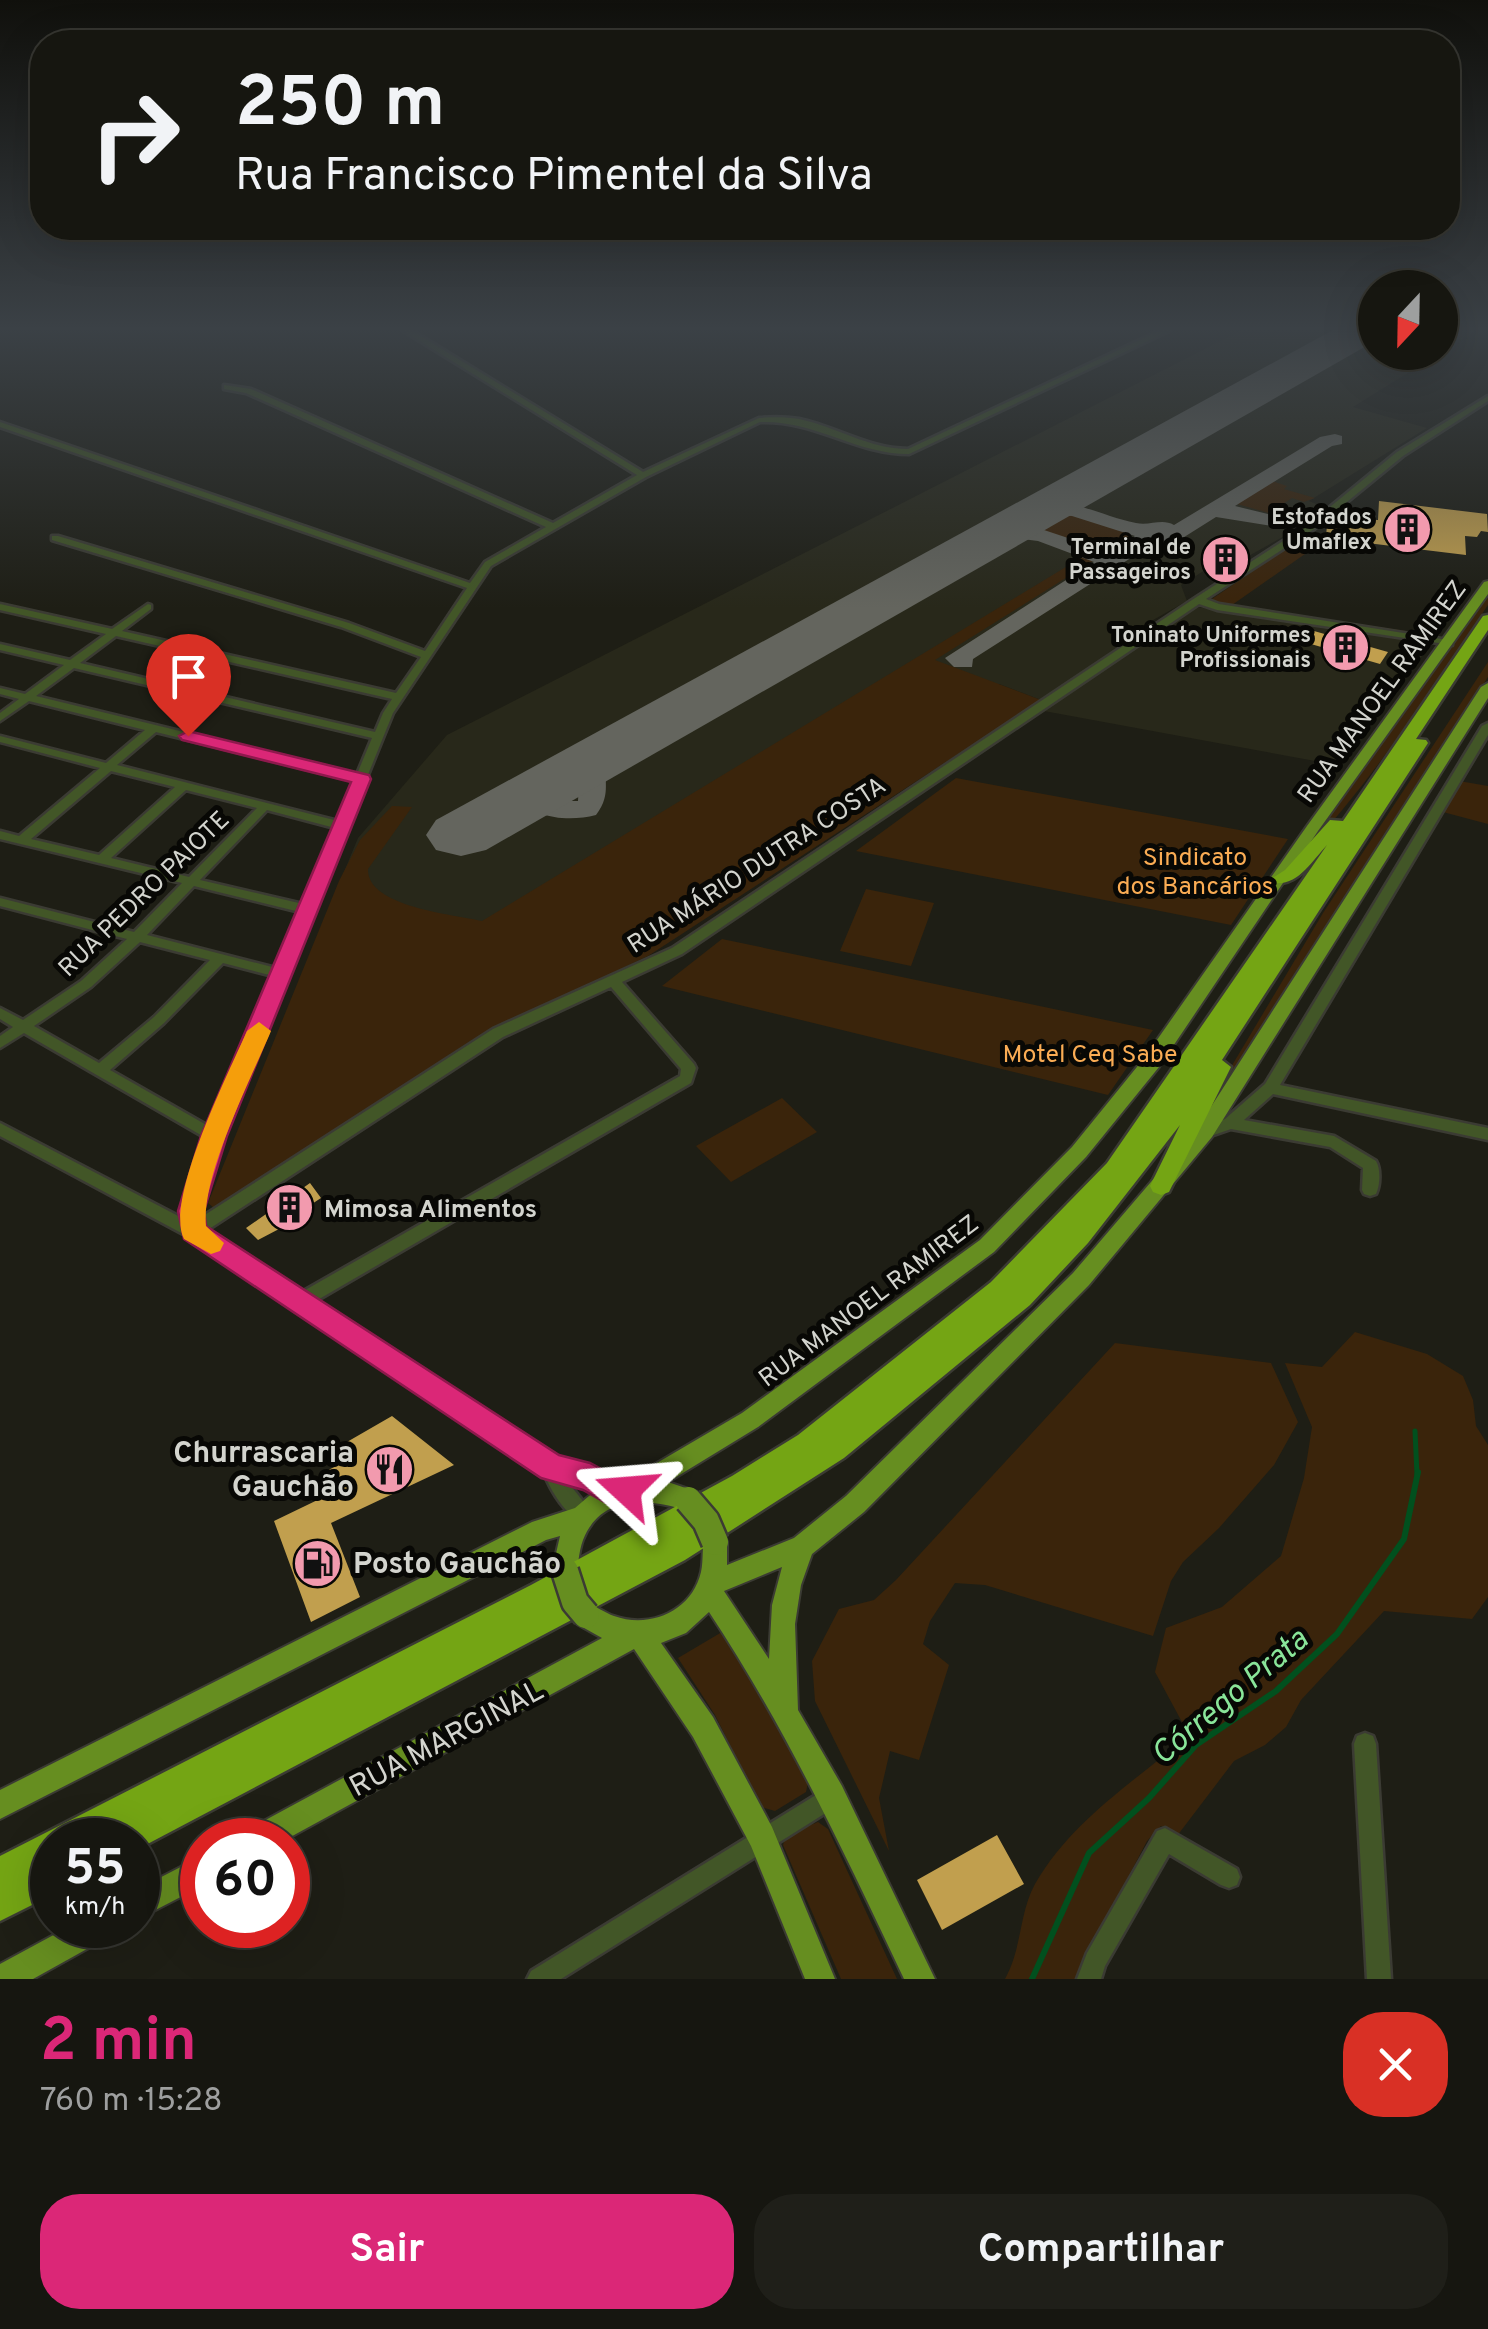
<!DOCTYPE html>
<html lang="pt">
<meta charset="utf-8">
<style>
:root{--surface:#161610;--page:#1f1f19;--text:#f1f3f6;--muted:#9e9f9f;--line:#353530;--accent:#db2777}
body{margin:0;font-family:Overpass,sans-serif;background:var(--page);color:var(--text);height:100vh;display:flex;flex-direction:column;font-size:38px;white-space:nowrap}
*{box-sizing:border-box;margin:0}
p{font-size:32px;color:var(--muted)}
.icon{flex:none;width:55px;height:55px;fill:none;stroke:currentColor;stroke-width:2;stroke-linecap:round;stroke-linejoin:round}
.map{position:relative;height:1979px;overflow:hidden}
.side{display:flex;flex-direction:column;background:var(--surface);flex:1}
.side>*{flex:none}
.top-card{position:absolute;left:30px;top:30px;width:1430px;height:210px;border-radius:40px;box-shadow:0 10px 40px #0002,0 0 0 2px var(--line);background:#161610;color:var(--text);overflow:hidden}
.needle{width:65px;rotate:202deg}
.tools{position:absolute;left:1358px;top:270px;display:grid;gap:20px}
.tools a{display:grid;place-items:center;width:100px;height:100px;border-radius:50%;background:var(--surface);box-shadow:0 10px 40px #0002,0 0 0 2px var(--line);font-size:50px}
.speed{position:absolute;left:30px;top:1818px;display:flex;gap:20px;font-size:50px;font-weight:700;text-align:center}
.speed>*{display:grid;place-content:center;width:130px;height:130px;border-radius:50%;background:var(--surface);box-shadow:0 10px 40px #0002,0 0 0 2px var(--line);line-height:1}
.speed small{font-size:25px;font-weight:400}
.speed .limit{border:15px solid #d22;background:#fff;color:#111}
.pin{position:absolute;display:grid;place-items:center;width:85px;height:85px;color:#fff;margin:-102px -42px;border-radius:50% 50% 50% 0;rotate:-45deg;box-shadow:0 0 10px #0007}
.pin .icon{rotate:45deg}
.me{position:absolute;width:110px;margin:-55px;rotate:289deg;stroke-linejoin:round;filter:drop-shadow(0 0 8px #0008)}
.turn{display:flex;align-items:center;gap:35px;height:210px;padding:0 40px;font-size:45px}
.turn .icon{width:130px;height:130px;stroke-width:2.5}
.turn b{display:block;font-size:70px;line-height:85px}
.round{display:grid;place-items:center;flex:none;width:105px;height:105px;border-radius:40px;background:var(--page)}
.overview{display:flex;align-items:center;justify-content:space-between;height:170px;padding:0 40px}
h1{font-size:60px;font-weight:700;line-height:75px;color:var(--accent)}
.primary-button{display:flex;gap:20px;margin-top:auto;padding:20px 40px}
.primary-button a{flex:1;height:115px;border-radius:40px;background:var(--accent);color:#fff;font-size:40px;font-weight:700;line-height:115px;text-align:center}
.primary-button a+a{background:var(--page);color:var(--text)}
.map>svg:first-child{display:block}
.built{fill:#28281a}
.green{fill:#3a240b}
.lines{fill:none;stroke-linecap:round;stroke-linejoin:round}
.stream-far1{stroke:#01501e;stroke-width:5}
.stream{stroke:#01501e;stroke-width:6}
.taxiway{fill:#64655e;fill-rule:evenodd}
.runway{fill:#64655e;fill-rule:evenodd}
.building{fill:#c19f4e}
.minor-casing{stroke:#3b3b33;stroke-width:5}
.major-casing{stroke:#3b3b33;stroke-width:4}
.highway-casing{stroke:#3b3b33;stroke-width:5}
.minor{fill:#425627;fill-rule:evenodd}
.major{fill:#668e20;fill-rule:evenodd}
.highway{fill:#74a514;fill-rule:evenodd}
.major-bridge-casing{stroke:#3b3b33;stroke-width:31;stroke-linecap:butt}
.major-bridge{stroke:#668e20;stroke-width:26}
.route{fill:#db2777;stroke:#8e194d;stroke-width:2.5}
.slow{fill:#f59e0b}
.labels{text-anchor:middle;stroke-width:10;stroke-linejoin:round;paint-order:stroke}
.far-poi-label{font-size:22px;font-weight:bold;fill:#d3d4ce;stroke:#080805;text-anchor:end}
.street-label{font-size:25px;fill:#d3d4ce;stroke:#080805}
.park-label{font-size:25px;fill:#faac54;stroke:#080805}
.poi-label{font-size:25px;font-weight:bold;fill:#d3d4ce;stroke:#080805;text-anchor:start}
.near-poi-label{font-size:30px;font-weight:bold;fill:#d3d4ce;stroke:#080805;text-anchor:end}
.near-street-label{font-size:30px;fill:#d3d4ce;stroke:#080805}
.near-water-label{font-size:32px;font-style:italic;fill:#89e599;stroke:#080805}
</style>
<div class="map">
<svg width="1488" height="1979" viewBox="0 0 1488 1979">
<rect width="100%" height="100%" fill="#1e1e15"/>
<path class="built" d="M1242,330h133v22h65v-22h37l-124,77 74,21 -118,73 12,5 -33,28 -61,34 -12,-4 -34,21 6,16 -59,33 4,3 -91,63 -42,-16 -10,2 -490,282 -200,13 59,-143 89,-103z
M1197,607l235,36 -95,122 -293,-54z"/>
<path class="green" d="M1272,481l15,5 -3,3 31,9 -11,4 -12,-4 -23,15 -32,-9z
M1063,515c21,0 57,6 67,25l-22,16 -74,-27z
M1304,536l21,4 -93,65 194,29 5,4 -211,-31 -11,-6z
M1084,556l12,3 -161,101 106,40 -393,256 -176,84 -239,157 -19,11 -6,-5 131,-322 21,-41 32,-34 20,1 -44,62c-1,38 85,45 114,52z
M1488,592v13c-58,85 -115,177 -187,251z
M1488,662v15l-285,443 -3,-1 123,-206z
M956,778l332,61 -57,86 -375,-74z
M1459,781l29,5v38l-45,-12z
M866,889l68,14 -23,63 -71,-15z
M722,939l431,91 -45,65 -446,-109z
M782,1098l35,34 -86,50 -35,-36z
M1355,1332l72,22 36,22 10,24 3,26 12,19v152l-16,22 -88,-8 -83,89 -15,27 -21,18 -31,16 -57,75 -16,-10 -14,15 -72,138h-70c17,-30 14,-66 30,-95 37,-64 99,-102 154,-149l-34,-63 11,-44 56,-21 59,-51 23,-78 8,-51 -27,-64 37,4z
M1115,1343l156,20 27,59 -24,43 -55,63 -36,34 -12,19 -18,55 -168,-51 -30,-2 -25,38 -7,23 26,21 -30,95 -29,-9 -11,47 10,53 -74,-150 -3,-40 27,-52 35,-9 22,-20z
M727,1629l83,143 -4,20 -31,19 -14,-4 -46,-92 -37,-57z
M818,1822l10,7 69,150h-56l-58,-134 3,-10z"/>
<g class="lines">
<path class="stream-far1" d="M1415,1431l2,44"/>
<path class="stream" d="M1032,1979l57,-126 60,-55 47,-53 80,-54 61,-57 67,-95 14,-67"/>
<path class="taxiway" d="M1335,434l7,2v8l-10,2 -97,60 49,12 3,5 -3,5 -68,-11 -62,39 -17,-2 -164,105 -1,8h-18l-9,-9 149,-96 -56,-21 -40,-5 -3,-5 3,-5 43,3 69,23 25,-16 -63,-20 -37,-2 -4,-4 4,-4c37,-10 65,10 101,17 14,3 26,-5 38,2l146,-88z
M599,749l13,8c-14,21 3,33 -16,58 -27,7 -62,4 -81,-19l14,-8 33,13h16c2,-21 -5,-46 21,-52z"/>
<path class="runway" d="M1333,330h42v11l-889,509 -25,6 -25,-6 -10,-15 10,-15z"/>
</g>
<path class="building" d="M1379,501l108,13 1,18 -7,-1 -4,6 -12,-1 1,19 -140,-17 1,-14 7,-6 44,2z
M1314,631l74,21 -8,12 -76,-22z
M310,1183l11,15 -44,29 2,2 -21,11 -12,-12z
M392,1416l62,49 -123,58 29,74 -49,25 -37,-101 58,-28 -8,-21 25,-12 -9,-14z
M997,1835l27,49 -82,46 -25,-50z"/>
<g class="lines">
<defs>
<path id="minor" d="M402,330h9l232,142 116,-54c14,-1 27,-1 40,1 38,8 70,30 109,30l253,-119h10l-262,124c-54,0 -93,-34 -149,-32l-114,55 -155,89 -98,147 -79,195 1,2 -3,3 -24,59 2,2 -4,4 -64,158 -23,75 1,7 293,-189 179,-81 523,-350 113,-73 89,-73 91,-56v5l-85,55 -89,73 -108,70 13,5 229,36 4,1v4l-235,-35 -18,-6 -517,350 -60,28 72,82 2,4 -5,15 -377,219 243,159c22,6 55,11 67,32l-2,6 -7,3 -29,-16 -19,-5 27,34 -3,6 -7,3c-18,-9 -33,-32 -40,-51l-357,-237 -187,-100v-13l184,96 -1,-8 23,-73 -182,-105 -24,15v-12l13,-9 -13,-8v-11l23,12 58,-39 46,-42 -127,-33v-8l134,34 48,-49 -182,-44v-8l19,5 81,-68 -100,-26v-6l106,27 39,-33 -116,-29 -29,20v-8l19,-14 -19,-5v-6l25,6 39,-29 -64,-15v-6l70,16 36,-26 -106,-24v-6l112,25 36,-25 3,1v4l-29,22 274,62 25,-36 -80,-30 -289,-87v-4h6l291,87 76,28 42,-63 -467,-161v-5l470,161 15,-21 61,-35 -300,-134 -22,-4v-4l27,4 302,134 84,-48zM116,636l276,63 -9,14 -8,19 -295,-69zM74,668l298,70 -15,36 -321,-78zM156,732l198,49 -16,40 -221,-56zM111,771l64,16 -76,68 -68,-16zM186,790l71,18 -68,69 -78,-19zM267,810l68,18 -32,76 -103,-24zM194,886l106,26 -24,56 -129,-33zM140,942l70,18 -56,57 -55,46 -65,-37 57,-39zM223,963l50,13 -63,151 -100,-57 54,-47zM611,987l70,82 -1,7 -380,217 -94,-62 297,-194z
M1488,723v12l-208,350 208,43v12l-215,-46 -29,26 90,16 42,25c5,8 4,25 0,33l-6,2 -6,-2 -2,-4 1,-22 -33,-21 -99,-18 -26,9 -5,-2 -3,-4 3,-4 25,-9 40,-35 217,-358z
M1365,1733l8,3 3,8 15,235h-24l-13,-235 3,-8z
M832,1785l8,3 3,8 -3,8 -279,175h-34l4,-8z
M1165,1828l72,41 3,8 -3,8 -8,3 -8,-3 -52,-31 -64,112 -4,13h-24l10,-26 70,-122z"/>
<path id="major" d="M1488,581v13l-170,237 -159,236 -73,90 -92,95 -236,175 -90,55 29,10 3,8 -3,8 -9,3c-39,-13 -87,-17 -105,29 -5,13 -4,27 -9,40l-9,3 -9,-3 -4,-9 8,-35 -14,4 -546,279v-29l532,-268 43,-14 21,-18 32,-10 114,-67 238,-173 92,-93 73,-90 162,-231 177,-244z
M1488,683v15l-276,439 -123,148 -225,227 -52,42 -11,31 -6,39 3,86 44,76 93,193h-31c-59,-125 -118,-251 -195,-367l-23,21 -25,10 52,74 59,110 63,152h-30l-54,-133 -58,-109 -59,-88 -349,191h-42l4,-10 355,-192 -25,-14 -4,-9 4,-9 9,-4c10,4 19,11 28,14 36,13 78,-5 87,-44 3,-13 0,-26 5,-38l9,-4 9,4 3,8v23l67,-27 52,-42 227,-223 125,-146 283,-440zM782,1567l-10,38 -3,54 -45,-68z
M202,1856v30l-64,33v-30z
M72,1925h45l-5,10 -79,44h-33v-15z"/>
<path id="highway" d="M1488,615v15l-72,109 10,1 2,3 -206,317 9,7 -62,125 -8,3 -8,-3 -3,-6 30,-61 -92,118 -58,62 -186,153 -159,102 -547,289v-9h-32l2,-5 -10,5h-46v55l-52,26v-65l531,-271 201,-109 66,-41 193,-153 116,-119 220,-318c-15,16 -29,41 -53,38l-3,-4 14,-9 45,-50 13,1 140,-205z"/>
</defs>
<use href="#minor" class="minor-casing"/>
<use href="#major" class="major-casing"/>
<use href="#highway" class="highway-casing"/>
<use href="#minor" class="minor"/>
<use href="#major" class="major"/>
<use href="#highway" class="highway"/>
<defs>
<path id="major-bridge" d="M688,1500l18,21 9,21
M565,1571l10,31 11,13"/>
</defs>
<use href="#major-bridge" class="major-bridge-casing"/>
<use href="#major-bridge" class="major-bridge"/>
</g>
<linearGradient id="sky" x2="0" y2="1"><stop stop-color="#10100c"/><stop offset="0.54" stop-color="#3b4146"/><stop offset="1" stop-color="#3b4146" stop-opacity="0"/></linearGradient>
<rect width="1488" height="608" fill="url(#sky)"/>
<path class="route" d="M188,731l181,44 2,4 -144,357 -23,75 2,15 353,229 31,8 28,15 8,-3 11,4 4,11 -4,10 -22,8 -32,-18 -42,-12 -357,-239 -6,-28 23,-75 150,-354 -169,-42 -3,-4z"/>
<path class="slow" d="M259,1022l12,9c-20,48 -70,145 -65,195l18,17 -4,8 -9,3 -27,-15c-20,-38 45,-167 63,-208z"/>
<defs>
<symbol id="building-disc" viewBox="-11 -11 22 22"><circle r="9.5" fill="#f29aae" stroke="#080805"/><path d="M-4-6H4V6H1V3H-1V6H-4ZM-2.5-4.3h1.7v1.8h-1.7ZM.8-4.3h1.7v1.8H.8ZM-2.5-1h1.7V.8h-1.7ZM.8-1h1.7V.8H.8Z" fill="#111"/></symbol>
<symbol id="restaurant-disc" viewBox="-11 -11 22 22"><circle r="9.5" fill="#f29aae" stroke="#080805"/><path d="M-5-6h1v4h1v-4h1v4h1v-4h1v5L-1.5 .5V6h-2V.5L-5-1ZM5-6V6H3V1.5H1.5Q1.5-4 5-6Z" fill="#111"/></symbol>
<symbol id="fuel-disc" viewBox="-11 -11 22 22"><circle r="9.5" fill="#f29aae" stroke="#080805"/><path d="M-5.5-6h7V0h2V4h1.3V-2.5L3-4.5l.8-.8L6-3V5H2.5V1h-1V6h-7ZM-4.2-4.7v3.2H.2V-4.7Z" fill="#111"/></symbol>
</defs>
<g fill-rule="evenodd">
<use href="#building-disc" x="1380" y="502" width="55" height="55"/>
<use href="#building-disc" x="1198" y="532" width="55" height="55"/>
<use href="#building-disc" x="1318" y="620" width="55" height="55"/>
<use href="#building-disc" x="262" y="1180" width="55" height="55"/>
<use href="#restaurant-disc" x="362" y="1442" width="55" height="55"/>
<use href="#fuel-disc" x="290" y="1536" width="55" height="55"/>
</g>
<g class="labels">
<g class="far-poi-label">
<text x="1372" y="524">Estofados<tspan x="1372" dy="25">Umaflex</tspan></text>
<text x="1191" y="554">Terminal de<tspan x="1191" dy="25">Passageiros</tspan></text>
<text x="1311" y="642">Toninato Uniformes<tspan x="1311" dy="25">Profissionais</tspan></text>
</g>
<g class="street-label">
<text transform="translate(1381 691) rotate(-54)" y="9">RUA MANOEL RAMIREZ</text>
<text transform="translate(756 864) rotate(-33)" y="9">RUA MÁRIO DUTRA COSTA</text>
<text transform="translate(143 893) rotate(-44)" y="9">RUA PEDRO PAIOTE</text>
<text transform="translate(868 1300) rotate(-37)" y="9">RUA MANOEL RAMIREZ</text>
</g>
<g class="park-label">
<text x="1195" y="865">Sindicato<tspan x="1195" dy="29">dos Bancários</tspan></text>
<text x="1090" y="1062">Motel Ceq Sabe</text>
</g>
<g class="poi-label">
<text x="324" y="1217">Mimosa Alimentos</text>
</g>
<g class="near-poi-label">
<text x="354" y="1462">Churrascaria<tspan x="354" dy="34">Gauchão</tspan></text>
<text x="353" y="1573" text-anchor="start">Posto Gauchão</text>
</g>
<g class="near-street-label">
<text transform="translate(446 1738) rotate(-28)" y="10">RUA MARGINAL</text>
</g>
<g class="near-water-label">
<text transform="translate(1229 1696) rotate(-40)" y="11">Córrego Prata</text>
</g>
</g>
</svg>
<div class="tools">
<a><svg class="needle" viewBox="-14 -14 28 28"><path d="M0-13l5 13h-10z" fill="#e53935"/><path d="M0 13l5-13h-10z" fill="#9e9f9f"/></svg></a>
</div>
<div class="speed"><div>55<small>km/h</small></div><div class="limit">60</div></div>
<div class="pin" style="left:188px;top:736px;background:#d93025"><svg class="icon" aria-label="arrive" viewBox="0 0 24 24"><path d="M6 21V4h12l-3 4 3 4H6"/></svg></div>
<svg class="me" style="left:626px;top:1490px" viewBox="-20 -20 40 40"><path d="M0-17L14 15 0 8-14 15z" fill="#db2777" stroke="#fff" stroke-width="4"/></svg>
<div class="top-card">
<div class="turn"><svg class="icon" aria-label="right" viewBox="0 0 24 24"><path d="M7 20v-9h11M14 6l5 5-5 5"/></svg><div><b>250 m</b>Rua Francisco Pimentel da Silva</div></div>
</div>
</div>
<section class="side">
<div class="overview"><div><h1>2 min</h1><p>760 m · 15:28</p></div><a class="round" style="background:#d93025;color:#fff"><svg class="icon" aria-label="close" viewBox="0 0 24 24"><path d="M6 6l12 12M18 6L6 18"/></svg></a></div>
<div class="primary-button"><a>Sair</a><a>Compartilhar</a></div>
</section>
